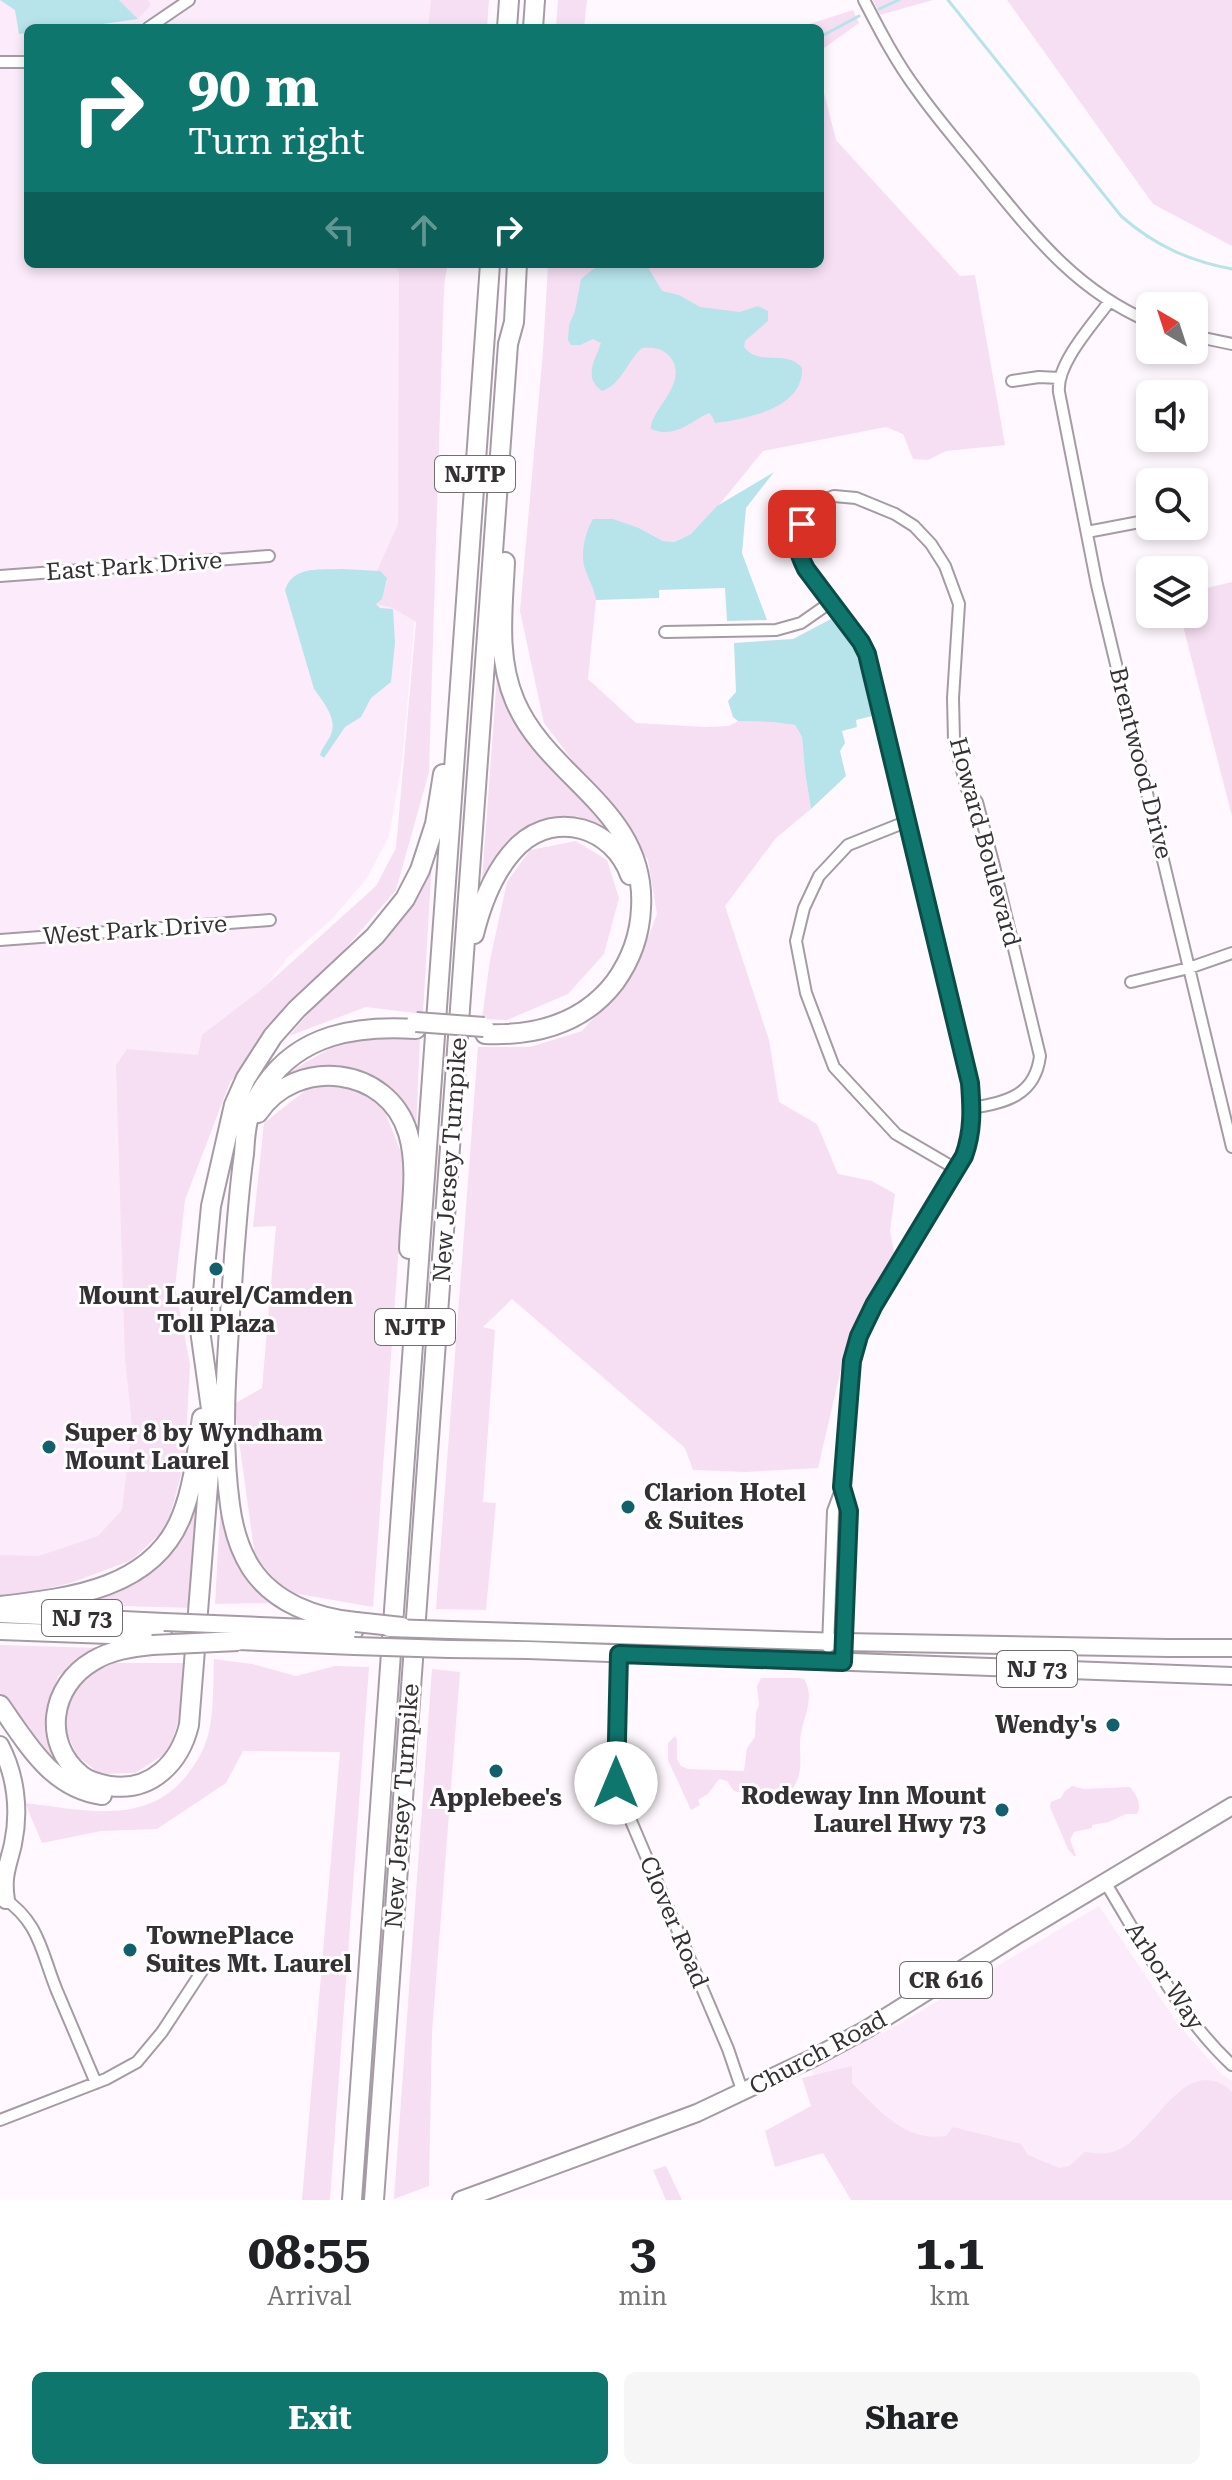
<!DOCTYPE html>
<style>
:root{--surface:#fff;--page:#f6f6f6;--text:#202124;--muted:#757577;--accent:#0f766e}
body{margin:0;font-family:"Roboto Serif",serif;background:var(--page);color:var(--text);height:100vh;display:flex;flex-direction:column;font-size:30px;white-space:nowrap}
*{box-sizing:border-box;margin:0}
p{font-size:26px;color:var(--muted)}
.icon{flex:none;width:44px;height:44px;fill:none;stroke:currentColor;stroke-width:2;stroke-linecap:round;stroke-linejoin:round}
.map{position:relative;height:2200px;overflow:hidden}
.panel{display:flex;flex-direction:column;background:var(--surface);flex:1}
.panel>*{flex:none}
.banner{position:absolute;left:24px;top:24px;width:800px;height:244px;border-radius:12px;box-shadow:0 4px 12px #0003;background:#0f766e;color:#fff;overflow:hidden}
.needle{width:52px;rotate:321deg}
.controls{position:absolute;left:1136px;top:292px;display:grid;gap:16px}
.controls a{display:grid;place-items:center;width:72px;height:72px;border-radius:12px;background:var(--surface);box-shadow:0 4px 12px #0003;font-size:40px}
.pin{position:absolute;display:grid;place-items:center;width:68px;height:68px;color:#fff;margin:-34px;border-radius:16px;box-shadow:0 4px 12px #0006}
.me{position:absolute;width:88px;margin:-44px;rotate:0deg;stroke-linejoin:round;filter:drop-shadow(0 0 6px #0008)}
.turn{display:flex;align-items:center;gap:28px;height:168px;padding:0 32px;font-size:36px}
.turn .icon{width:104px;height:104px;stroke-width:2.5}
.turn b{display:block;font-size:56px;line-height:68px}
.lanes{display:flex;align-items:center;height:76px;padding:0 32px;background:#0003;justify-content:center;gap:40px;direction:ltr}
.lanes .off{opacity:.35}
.eta{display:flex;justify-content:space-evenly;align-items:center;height:136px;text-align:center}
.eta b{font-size:48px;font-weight:700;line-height:56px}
.primary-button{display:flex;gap:16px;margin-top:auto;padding:16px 32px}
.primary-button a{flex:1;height:92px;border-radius:12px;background:var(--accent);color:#fff;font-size:32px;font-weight:700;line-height:92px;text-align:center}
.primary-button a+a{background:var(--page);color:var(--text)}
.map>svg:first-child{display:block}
.built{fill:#fcebfa}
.green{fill:#f6dff3}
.water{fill:#b7e3eb}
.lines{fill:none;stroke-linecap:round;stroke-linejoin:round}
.stream{stroke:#b7e3eb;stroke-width:3}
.minor-casing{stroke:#a59ba4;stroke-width:14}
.primary-casing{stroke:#a59ba4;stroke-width:20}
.trunk-casing{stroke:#a59ba4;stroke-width:20}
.motorway-casing{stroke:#a59ba4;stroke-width:22}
.minor{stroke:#fff;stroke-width:10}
.primary{stroke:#fff;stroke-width:16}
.trunk{stroke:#fff;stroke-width:16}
.motorway{stroke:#fff;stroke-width:18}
.trunk-bridge-casing{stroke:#a59ba4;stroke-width:20;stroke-linecap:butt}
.motorway-bridge-casing{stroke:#a59ba4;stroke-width:22;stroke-linecap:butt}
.trunk-bridge{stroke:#fff;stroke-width:16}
.motorway-bridge{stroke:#fff;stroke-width:18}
.route-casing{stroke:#0a4d48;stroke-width:20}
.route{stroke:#0f766e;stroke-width:14}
.poi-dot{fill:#12606b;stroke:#fff;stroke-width:3}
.labels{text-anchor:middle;stroke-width:6;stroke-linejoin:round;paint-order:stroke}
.shield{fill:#fff;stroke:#716e70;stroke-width:2}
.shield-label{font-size:22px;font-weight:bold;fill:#343033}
.street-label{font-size:24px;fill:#343033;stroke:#fff}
.poi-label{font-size:24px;font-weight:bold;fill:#343033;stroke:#fff;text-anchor:start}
</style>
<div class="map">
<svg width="1232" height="2200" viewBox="0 0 1232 2200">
<rect width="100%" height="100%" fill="#fff8fe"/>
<path class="built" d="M0,0h471l-2,28h-441v236h419l-45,498 -13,74 -22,42 -35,41 -45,39 -73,97 -35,76 -58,406 -121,44z
M1099,1906l78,117 45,52 10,6v119h-369l-53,-133 82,-39z"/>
<path class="green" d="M119,0h29l3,5 -13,14z
M431,0h58l-2,28h-59z
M558,0h29l-3,28h-28z
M873,0h60l-53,15z
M1007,0h225v246l-79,-42z
M853,10l6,13 -39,28v-23h-23z
M820,77l16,63 124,136 15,-1 30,170 -59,6 -18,9 -15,-1 -10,-25 -17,-7 -123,24 -57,70 -15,13 -18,8 -10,-1 -24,-13 -49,52 4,8 2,12 -8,79 48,44 70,4 23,-1 9,-5 34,1 23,3 7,12 3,35 6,37 -35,29 -51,68 44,134 10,62 38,22 21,50 34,7 23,13 -5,37 5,26 -47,82 -30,129 -72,4 -53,-2 -8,-22 -173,-149 -29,28 12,3 -12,172 13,1 -10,107 -50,-1 42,-562h52l52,-16 55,-64 20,-53 -9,-54 -104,-137 -24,-112 23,-260 5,-87h272z
M392,264h56l-4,18 -15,490 -33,118 -166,192 -45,118 -10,87 15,77 -5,96 -18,67 -35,33 -61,23 -71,16v-44l39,1 59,-20 24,-26 10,-85 -7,-66 -9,-294 11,-16 71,6 4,-20 60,-46 114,-103 20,-38 20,-226 -23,-14 -17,-4 11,-22 -10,-11 21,-47 1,-252z
M1232,582v234l-52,-202h14v-23z
M497,677l20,46 95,109 -35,-16 -34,7 -28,14 -33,42z
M576,841l31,19 12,38 -15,56 -36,40 -61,26 -25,-1 8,-59 17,-78 23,-32z
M432,860l-9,154 -57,-7 -77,29 37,-43z
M408,1035l12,1 -4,96c-8,-13 -20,-40 -31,-49 -27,-23 -67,-15 -99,-9 22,-12 46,-30 71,-35 15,-3 40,1 51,-4z
M358,1084l27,28 20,50 -32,445 -86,-15 -32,-35 -21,-153 28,-16 14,-162 -23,1 11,-104 47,-37z
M202,1462l-10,146 -69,-2 -2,3 -83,-2 105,-33z
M220,1514l6,23 20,42 32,24 -63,1z
M0,1645l99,3 -41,28 -12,40 6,41 -52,-64z
M214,1659l38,5 44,12 39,-10 34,1 -39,533h-28l38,-448 -97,-1 -17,32 -69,46 -56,2 -59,12 -17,-40c54,6 116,23 157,-22 14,-16 24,-33 28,-54 4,-22 3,-46 4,-68z
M115,1663h72l-6,51 -13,38 -33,21 -35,1 -23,-18 -14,-32 4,-29 16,-19z
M432,1669l28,3 -28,361 -3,153 -35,13z
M761,1678h38l5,1c13,21 -4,43 -4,64 0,18 3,30 -7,45l-55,4 -4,-1 -7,-10 -8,-2 -11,15 -10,6 2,5 -9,5 -23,-50v-17l7,-7 2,3v20l4,7 7,3 56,2 3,-23 8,-11 1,-24 3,-8 -2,-19z
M1072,1786l12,3 46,-2c7,8 12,18 7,27h-11l-17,8 -17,3v3l-18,4 -4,8 6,16h-2l-6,-7 -18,-42 1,-5 10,-4 4,-7z
M852,2066v17c27,27 52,59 94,53l7,-9 68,17 7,11 31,13 10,-2 16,-14c13,2 25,3 37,-4 33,-18 66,-98 110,-56v108h-381l-28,-47 -48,14 -10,-36 46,-25 -9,-28z
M666,2166l16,34h-16l-13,-30z"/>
<path class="water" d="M0,0h119l19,19 -64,9h-46v5l-9,1 -4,-24z
M610,264h36l16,27 17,4 21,12 40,5 18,-6 10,5v10l-23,20 -1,6c15,20 44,2 58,21 2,41 -57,51 -87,55l-3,-7 -3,-3c-20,9 -34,26 -58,16 -2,-18 38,-45 20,-71 -8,-10 -17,-11 -29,-10 -15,13 -20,36 -40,43 -20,-14 -6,-32 -1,-48l-8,-4 -13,6h-9l-3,-5 1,-15 6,-14 6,-32 12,-10z
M774,472l-28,36 -4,45 25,67 -40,1 -2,-33 -66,2v8l-63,2c-2,-12 -7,-20 -11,-31 -5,-15 0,-36 8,-50h20l26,9 24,13 11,1 17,-8 26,-28z
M343,569l37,2 7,7 -5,21 -6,5 4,4 13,1 2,34 -4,39 -20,16 -10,19 -16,10 -21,31 -4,-3c2,-8 10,-15 12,-24 4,-14 -10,-31 -18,-42l-29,-99c8,-25 36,-20 58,-21z
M831,619c28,21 34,65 41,97l-16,4 1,7 -15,4 3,12 -5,8 6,25 -35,33 -6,-37 -3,-35 -7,-12 -23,-3 -34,-1 -5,-4 -5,-16 8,-9 -2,-49 59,-4z"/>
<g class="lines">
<path class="stream" d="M948,0l173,216c33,29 68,45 111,53
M879,9l20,-9
M820,37l39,-21"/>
<defs>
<path id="minor" d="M864,0c16,31 32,62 53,90 21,30 46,58 69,87 49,60 91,114 164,145
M148,28l41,-28
M0,62h28
M1109,302c-16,22 -53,62 -50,90l38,193 135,562
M1194,336l38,8
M1012,381l27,-4 21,1
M1087,532l63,-12
M0,576l269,-20
M665,632l111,-2 25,-7 30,-21
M908,821l-60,24 -29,31 -15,32 -8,33 10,52 28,74 62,67 60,35
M0,940l270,-20
M1131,982l58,-14 43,-15
M842,1487l7,24 -6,137
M828,1647l5,-136 9,-24 10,-126 7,-25 15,-31 90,-149c9,-25 8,-47 6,-73l-103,-429 -6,-12 -55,-73 -10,-25 12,-33 8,-8 18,-7 22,2 39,16 19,12 17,18 14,22 14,38 -6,94 1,42 13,49 10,13 16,60 47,194c-5,40 -34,46 -68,52
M619,1654l-4,121 2,13 111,261 15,44
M1105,1882c38,62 73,133 127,183
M2,1897c38,25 39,55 55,94 13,30 26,61 39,92
M0,2120l106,-41 31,-17 25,-30 42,-64"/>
<path id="primary" d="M461,2200l236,-87 116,-55 54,-29 150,-94 215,-129"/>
<path id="trunk" d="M0,1614l164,8
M238,1625l117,5
M451,1630l392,12 325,6h64
M0,1631l164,6
M238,1641l116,5
M449,1649l79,1 704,26
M0,1745c16,30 20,66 13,99 -5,22 -11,32 -7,56"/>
<path id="motorway" d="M507,28l2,-28
M533,28l2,-28
M474,934c8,-32 21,-66 45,-89 38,-35 94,-17 111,30
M485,1034c50,2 98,-10 130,-52 15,-21 25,-47 26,-74 6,-98 -93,-129 -126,-207 -19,-44 -12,-93 -10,-139
M258,1113c38,-57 130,-47 150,20 11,36 2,79 1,116
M0,1606c69,-8 154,-17 182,-91 12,-31 15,-65 20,-97
M356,1622c-40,-4 -82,-19 -105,-54 -12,-19 -18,-40 -21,-63 -11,-80 -1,-168 4,-249 3,-34 5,-68 10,-102 1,-12 1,-25 5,-37 3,-11 9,-22 16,-32 35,-51 92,-60 151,-56
M152,1645c-20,2 -41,5 -59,16 -43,25 -51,82 -12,114 8,7 19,9 29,11 42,6 70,-24 79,-61l24,-302 -13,-93 5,-62 6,-62 23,-101 12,-27 27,-42 24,-27 78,-73 30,-37 15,-29 15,-46 8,-50
M0,1705c27,38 51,83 102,90
M352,2200l138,-1936
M374,2200l134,-1856 6,-22 3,-58"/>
</defs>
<use href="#minor" class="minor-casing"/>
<use href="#primary" class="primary-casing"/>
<use href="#trunk" class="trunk-casing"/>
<use href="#motorway" class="motorway-casing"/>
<use href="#minor" class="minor"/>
<use href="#primary" class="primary"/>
<use href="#trunk" class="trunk"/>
<use href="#motorway" class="motorway"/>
<defs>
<path id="trunk-bridge" d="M164,1622l74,3
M389,1628l62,2
M354,1646l95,3"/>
<path id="motorway-bridge" d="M416,1022l68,5
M356,1622l46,5
M152,1645l86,-4"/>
</defs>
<use href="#trunk-bridge" class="trunk-bridge-casing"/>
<use href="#motorway-bridge" class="motorway-bridge-casing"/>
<use href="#trunk-bridge" class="trunk-bridge"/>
<use href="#motorway-bridge" class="motorway-bridge"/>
</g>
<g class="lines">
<defs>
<path id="route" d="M616,1783l3,-129 224,8 6,-151 -7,-24 10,-126 7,-25 15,-31 90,-149c9,-25 8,-47 6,-73l-103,-429 -6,-12 -55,-73c-10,-20 -10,-25 -4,-45"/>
</defs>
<use href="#route" class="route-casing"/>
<use href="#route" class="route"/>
</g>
<g class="poi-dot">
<circle cx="216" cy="1269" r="8"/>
<circle cx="49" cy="1447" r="8"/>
<circle cx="628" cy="1507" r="8"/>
<circle cx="1113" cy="1725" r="8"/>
<circle cx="496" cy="1771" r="8"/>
<circle cx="1002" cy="1810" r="8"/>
<circle cx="130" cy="1950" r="8"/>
</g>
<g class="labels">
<g class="shield">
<rect x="435" y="456" width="80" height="36" rx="6"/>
<rect x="375" y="1309" width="80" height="36" rx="6"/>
<rect x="42" y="1600" width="80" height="36" rx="6"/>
<rect x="997" y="1651" width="80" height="36" rx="6"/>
<rect x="900" y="1962" width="92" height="36" rx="6"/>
</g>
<g class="shield-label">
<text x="475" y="482">NJTP</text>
<text x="415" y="1335">NJTP</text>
<text x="82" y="1626">NJ 73</text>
<text x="1037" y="1677">NJ 73</text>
<text x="946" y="1988">CR 616</text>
</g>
<g class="street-label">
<text transform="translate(134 566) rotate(-4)" y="8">East Park Drive</text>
<text transform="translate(1141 763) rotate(76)" y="8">Brentwood Drive</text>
<text transform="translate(985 842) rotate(75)" y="8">Howard Boulevard</text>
<text transform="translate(135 930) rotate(-4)" y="8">West Park Drive</text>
<text transform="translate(450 1160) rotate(-86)" y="8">New Jersey Turnpike</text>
<text transform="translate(402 1806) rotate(-86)" y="8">New Jersey Turnpike</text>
<text transform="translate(674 1922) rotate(67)" y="8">Clover Road</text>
<text transform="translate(1165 1976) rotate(57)" y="8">Arbor Way</text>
<text transform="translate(818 2053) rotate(-28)" y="8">Church Road</text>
</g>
<g class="poi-label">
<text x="216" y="1304" text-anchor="middle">Mount Laurel/Camden<tspan x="216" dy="28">Toll Plaza</tspan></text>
<text x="65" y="1441">Super 8 by Wyndham<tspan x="65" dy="28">Mount Laurel</tspan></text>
<text x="644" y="1501">Clarion Hotel<tspan x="644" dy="28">&amp; Suites</tspan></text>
<text x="1097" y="1733" text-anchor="end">Wendy's</text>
<text x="986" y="1804" text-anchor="end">Rodeway Inn Mount<tspan x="986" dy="28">Laurel Hwy 73</tspan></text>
<text x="496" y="1806" text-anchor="middle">Applebee's</text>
<text x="146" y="1944">TownePlace<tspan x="146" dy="28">Suites Mt. Laurel</tspan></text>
</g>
</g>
</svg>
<div class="controls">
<a><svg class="needle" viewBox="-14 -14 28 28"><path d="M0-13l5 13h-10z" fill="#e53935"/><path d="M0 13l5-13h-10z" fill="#757577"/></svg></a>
<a><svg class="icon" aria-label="sound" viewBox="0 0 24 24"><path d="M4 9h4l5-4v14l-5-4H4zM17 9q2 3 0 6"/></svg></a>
<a><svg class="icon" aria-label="search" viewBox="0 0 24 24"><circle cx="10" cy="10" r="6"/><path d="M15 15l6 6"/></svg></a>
<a><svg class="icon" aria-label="layers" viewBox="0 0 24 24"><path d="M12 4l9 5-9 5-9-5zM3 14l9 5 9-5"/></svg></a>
</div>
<div class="pin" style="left:802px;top:524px;background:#d93025"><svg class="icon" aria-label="arrive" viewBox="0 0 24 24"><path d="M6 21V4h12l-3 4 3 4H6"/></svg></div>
<svg class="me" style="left:616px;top:1783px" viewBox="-20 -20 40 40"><circle r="19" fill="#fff"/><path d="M0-13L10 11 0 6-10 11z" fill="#0f766e"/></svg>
<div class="banner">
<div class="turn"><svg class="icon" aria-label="right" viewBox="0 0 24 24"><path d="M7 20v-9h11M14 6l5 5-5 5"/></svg><div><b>90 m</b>Turn right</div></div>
<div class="lanes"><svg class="icon off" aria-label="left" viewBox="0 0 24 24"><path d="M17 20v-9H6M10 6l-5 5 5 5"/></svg><svg class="icon off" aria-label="ahead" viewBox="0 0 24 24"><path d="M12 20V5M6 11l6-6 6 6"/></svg><svg class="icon" aria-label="right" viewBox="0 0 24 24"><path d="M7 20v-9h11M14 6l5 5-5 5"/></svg></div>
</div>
</div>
<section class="panel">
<div class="eta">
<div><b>08:55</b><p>Arrival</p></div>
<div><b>3</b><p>min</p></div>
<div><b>1.1</b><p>km</p></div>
</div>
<div class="primary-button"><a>Exit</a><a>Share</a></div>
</section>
